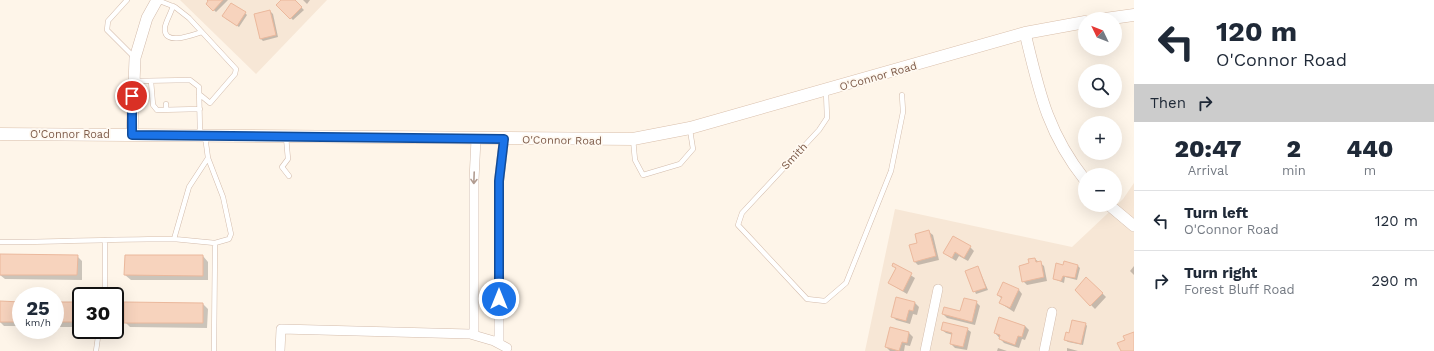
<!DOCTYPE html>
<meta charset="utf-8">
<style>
:root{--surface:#fff;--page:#f6f6f7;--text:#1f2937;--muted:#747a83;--line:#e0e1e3}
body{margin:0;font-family:"Work Sans",sans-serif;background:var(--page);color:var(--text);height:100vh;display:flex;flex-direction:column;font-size:15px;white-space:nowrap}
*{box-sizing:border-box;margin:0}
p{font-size:13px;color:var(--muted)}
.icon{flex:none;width:22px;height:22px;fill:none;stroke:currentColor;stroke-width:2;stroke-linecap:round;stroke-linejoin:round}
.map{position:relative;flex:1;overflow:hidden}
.details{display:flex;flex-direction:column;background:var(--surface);width:300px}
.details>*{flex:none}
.banner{background:#fff;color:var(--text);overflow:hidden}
.needle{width:26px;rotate:313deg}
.fabs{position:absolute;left:1078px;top:12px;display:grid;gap:8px}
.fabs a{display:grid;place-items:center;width:44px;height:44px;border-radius:50%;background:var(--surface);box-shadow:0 4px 16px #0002;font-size:20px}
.speed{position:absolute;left:12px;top:287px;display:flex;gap:8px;font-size:20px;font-weight:700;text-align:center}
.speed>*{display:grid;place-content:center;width:52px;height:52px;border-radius:50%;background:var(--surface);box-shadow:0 4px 16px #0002;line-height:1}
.speed small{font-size:10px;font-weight:400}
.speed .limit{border:2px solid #111;border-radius:6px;background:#fff;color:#111}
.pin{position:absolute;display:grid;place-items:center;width:34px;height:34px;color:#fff;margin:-17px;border:2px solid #fff;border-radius:50%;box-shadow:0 1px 4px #0007}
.me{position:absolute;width:44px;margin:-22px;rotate:0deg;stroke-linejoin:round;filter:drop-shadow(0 0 3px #0008)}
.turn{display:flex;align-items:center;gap:14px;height:84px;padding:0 16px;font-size:18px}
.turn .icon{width:52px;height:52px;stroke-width:2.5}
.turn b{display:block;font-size:28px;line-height:34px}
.then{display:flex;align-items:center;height:38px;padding:0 16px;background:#0003;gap:8px;font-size:15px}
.eta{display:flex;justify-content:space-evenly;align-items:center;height:68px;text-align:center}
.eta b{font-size:24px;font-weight:800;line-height:28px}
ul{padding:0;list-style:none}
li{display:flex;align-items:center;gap:12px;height:60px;padding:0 16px;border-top:1px solid var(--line)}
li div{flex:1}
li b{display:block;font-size:15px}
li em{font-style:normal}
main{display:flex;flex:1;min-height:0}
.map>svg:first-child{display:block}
.residential{fill:#f7e7d6}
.shadow{fill:#0003}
.building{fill:#f7d3bd;stroke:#ebb89c}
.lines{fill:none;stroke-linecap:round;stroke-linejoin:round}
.service-casing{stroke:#d3bcac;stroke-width:5.5}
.minor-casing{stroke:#d3bcac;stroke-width:10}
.tertiary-casing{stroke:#d3bcac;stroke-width:12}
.secondary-casing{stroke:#d9bfab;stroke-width:13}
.service{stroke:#fff;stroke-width:4.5}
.minor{stroke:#fff;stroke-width:9}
.tertiary{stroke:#fff;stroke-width:11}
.secondary{stroke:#fff;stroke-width:12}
.oneway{stroke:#b19c91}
.route-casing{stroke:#114b97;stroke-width:10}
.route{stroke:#1a73e8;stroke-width:7}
.labels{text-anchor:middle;stroke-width:3.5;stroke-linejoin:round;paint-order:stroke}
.street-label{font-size:11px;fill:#7d5a48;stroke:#fff9f1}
</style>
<main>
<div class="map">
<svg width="1134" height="351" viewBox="0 0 1134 351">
<rect width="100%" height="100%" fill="#fef5e9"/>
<path class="residential" d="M180,0h147l-71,74z
M1134,183v168h-269l30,-142 177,38 51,-48z"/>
<path class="shadow" d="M208,0h20l-12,12 -9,-8 2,-3z
M283,0h11l10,10 -11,10 -15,-15z
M303,0h7l-3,4z
M270,11l3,3 5,23 -15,4 -2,-2z
M245,13l2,2 -8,12 -13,-8z
M929,232l4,3 6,25 -21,5 -3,-3 3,-18z
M970,247l4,4 -6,10 -9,-5 -3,5 -12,-8z
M0,255l77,1 5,5v19l-77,-1 -5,-4z
M203,256l5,6v18h-77l-6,-5z
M1035,259l9,7 3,15 -20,4 -4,-4z
M893,264l22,14 -8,16 -18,-11 7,-14z
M1077,265l3,3 -3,12 -12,-3 -1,6 -10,-4 10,-13z
M1134,266v9l-4,-4z
M978,267l10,23 -12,4 -10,-23z
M1003,283l16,7 3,4 -8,18 -14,-9 2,-4 -4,-4z
M1076,290l26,3 4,4 -11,12z
M897,298l18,5 4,4 -2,8 -4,-1 -3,10 -14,-4 -4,-4z
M0,302l21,1v23h-17l-4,-4z
M976,302l4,4 -5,19 -28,-7 -4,-4 18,-2z
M55,303h21l5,5v19h-26z
M203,304l5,5 -1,19 -77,-1 -5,-5z
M1000,318l25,8 4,4 -4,10 -3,-1 -3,9 -15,-5 -9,-10z
M1085,323l2,3 -4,19 -15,-3 -3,-2z
M891,328l18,5 4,4 -3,9 -5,-1 -1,6h-14l-4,-4z
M967,329l4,3 -4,18 -12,-2 -4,-4 2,-9 -7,-2 -4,-3z
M998,348l9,3h-10z
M1067,348l11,3h-11z"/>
<path class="building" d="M207,0h16l-10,11 -7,-7 2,-3z
M281,0h14l7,7 -12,12 -14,-14z
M231,3l15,9 -9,14 -15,-10z
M270,10l6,25 -16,4 -6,-25z
M929,230l7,26 -22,6 -5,-17 8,-2 -2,-9z
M953,236l18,10 -7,12 -9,-6 -3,6 -9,-5z
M0,254l78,1 -1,20h-77z
M125,255h78v21l-79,-1z
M1035,258l1,4 5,-1 3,16 -22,5 -3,-16 10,-3 -1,-4z
M1064,261l14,4 -3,13 -12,-2 -2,5 -8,-2 3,-16 7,2z
M893,263l19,10 -9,18 -15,-8 8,-15 -4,-2z
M978,266l8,22 -13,4 -8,-21z
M1086,277l17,16 -13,13 -15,-16z
M1003,282l16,7 -9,19 -11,-5 3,-6 -5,-2z
M896,297l19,5 -2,9 -4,-1 -3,11 -15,-4z
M964,298l13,3 -5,21 -30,-8 2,-7 16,4z
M0,301l21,1v20h-21z
M55,302h22v20h-22z
M124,302l79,1v20h-79z
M999,317l26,9 -3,11 -4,-1 -3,9 -16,-6 1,-4 -6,-2z
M1072,320l14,3 -5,21 -17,-4 2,-8 3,1z
M943,322l25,6 -5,19 -13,-3 2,-11 -11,-3z
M890,327l19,5 -2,11 -5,-1 -3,9 -14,-4z
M1134,332v19h-13l-4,-8 8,-3 -2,-4z"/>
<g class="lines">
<defs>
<path id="service" d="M127,0l-19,21 -1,9 27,27
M157,0l18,7 14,11 47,51 -1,5 -25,29 -11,-9
M173,6c-2,7 -7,15 -8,21 -3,20 28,8 37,5
M135,81l55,-1 9,7 1,47
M151,81l2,24 4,5 43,-1
M826,91l1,27 -8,12 -77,83 -4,12 69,74 18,2 21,-18 45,-112 12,-59 -1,-17
M166,110v-6
M205,136l3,22 15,39 8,37 -2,5 -14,4 -41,-4 15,-52 19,-29
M286,137l2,22 -6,8 7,9
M633,139l2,21 8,15 37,-11 13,-15 -3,-19
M105,240v56
M0,242c58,0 116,-3 174,-3
M96,351l3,-21
M214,351l1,-108"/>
<path id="minor" d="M474,335v-155l2,-41
M499,343v-162l5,-42
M280,351l1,-22 189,5 24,7 13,7
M925,351l13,-62
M1044,351l8,-39"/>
<path id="tertiary" d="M1025,33c14,58 22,99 60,147
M132,135l3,-77 12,-40 10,-18
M1109,205l25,21"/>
<path id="secondary" d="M1105,19l29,-4
M0,134l633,5 57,-11 335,-95 60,-11"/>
</defs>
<use href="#service" class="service-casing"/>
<use href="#minor" class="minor-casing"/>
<use href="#tertiary" class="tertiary-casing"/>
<use href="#secondary" class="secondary-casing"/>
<use href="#service" class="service"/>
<use href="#minor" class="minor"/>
<use href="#tertiary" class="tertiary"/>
<use href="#secondary" class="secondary"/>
</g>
<defs><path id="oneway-shaft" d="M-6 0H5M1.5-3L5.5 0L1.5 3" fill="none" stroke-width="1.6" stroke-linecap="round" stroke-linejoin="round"/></defs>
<use class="oneway" href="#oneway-shaft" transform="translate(474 178) rotate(92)"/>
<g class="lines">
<defs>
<path id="route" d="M132,96v39l372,4 -5,42v118"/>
</defs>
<use href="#route" class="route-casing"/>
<use href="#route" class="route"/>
</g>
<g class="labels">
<g class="street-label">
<text transform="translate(878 76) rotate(-16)" y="4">O'Connor Road</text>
<text x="70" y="138">O'Connor Road</text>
<text transform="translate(562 140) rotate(1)" y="4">O'Connor Road</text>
<text transform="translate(794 156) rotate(-47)" y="4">Smith</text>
</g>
</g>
</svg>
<div class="fabs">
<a><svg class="needle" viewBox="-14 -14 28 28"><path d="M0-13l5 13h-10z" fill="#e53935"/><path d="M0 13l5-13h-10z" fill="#747a83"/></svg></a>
<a><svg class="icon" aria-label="search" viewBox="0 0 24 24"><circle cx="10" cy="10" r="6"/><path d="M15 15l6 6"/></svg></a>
<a>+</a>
<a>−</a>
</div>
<div class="speed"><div>25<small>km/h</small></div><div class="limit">30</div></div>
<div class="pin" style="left:132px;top:96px;background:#d93025"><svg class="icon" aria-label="arrive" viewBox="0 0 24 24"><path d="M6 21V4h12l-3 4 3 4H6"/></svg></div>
<svg class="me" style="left:499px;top:299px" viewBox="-20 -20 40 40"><circle r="17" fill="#1a73e8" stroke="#fff" stroke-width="3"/><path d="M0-11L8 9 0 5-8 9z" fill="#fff"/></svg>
</div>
<section class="details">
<div class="banner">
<div class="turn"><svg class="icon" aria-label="left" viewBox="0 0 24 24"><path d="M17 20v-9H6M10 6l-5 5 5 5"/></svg><div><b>120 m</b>O'Connor Road</div></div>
<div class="then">Then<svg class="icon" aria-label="right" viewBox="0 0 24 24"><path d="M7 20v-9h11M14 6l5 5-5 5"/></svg></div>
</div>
<div class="eta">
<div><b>20:47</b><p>Arrival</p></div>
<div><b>2</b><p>min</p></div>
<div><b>440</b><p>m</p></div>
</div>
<ul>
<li><svg class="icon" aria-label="left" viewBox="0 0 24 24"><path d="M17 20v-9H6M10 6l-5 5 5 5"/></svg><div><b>Turn left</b><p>O'Connor Road</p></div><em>120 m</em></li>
<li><svg class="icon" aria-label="right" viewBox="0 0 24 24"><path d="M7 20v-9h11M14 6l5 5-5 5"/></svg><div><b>Turn right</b><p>Forest Bluff Road</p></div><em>290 m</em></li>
</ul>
</section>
</main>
